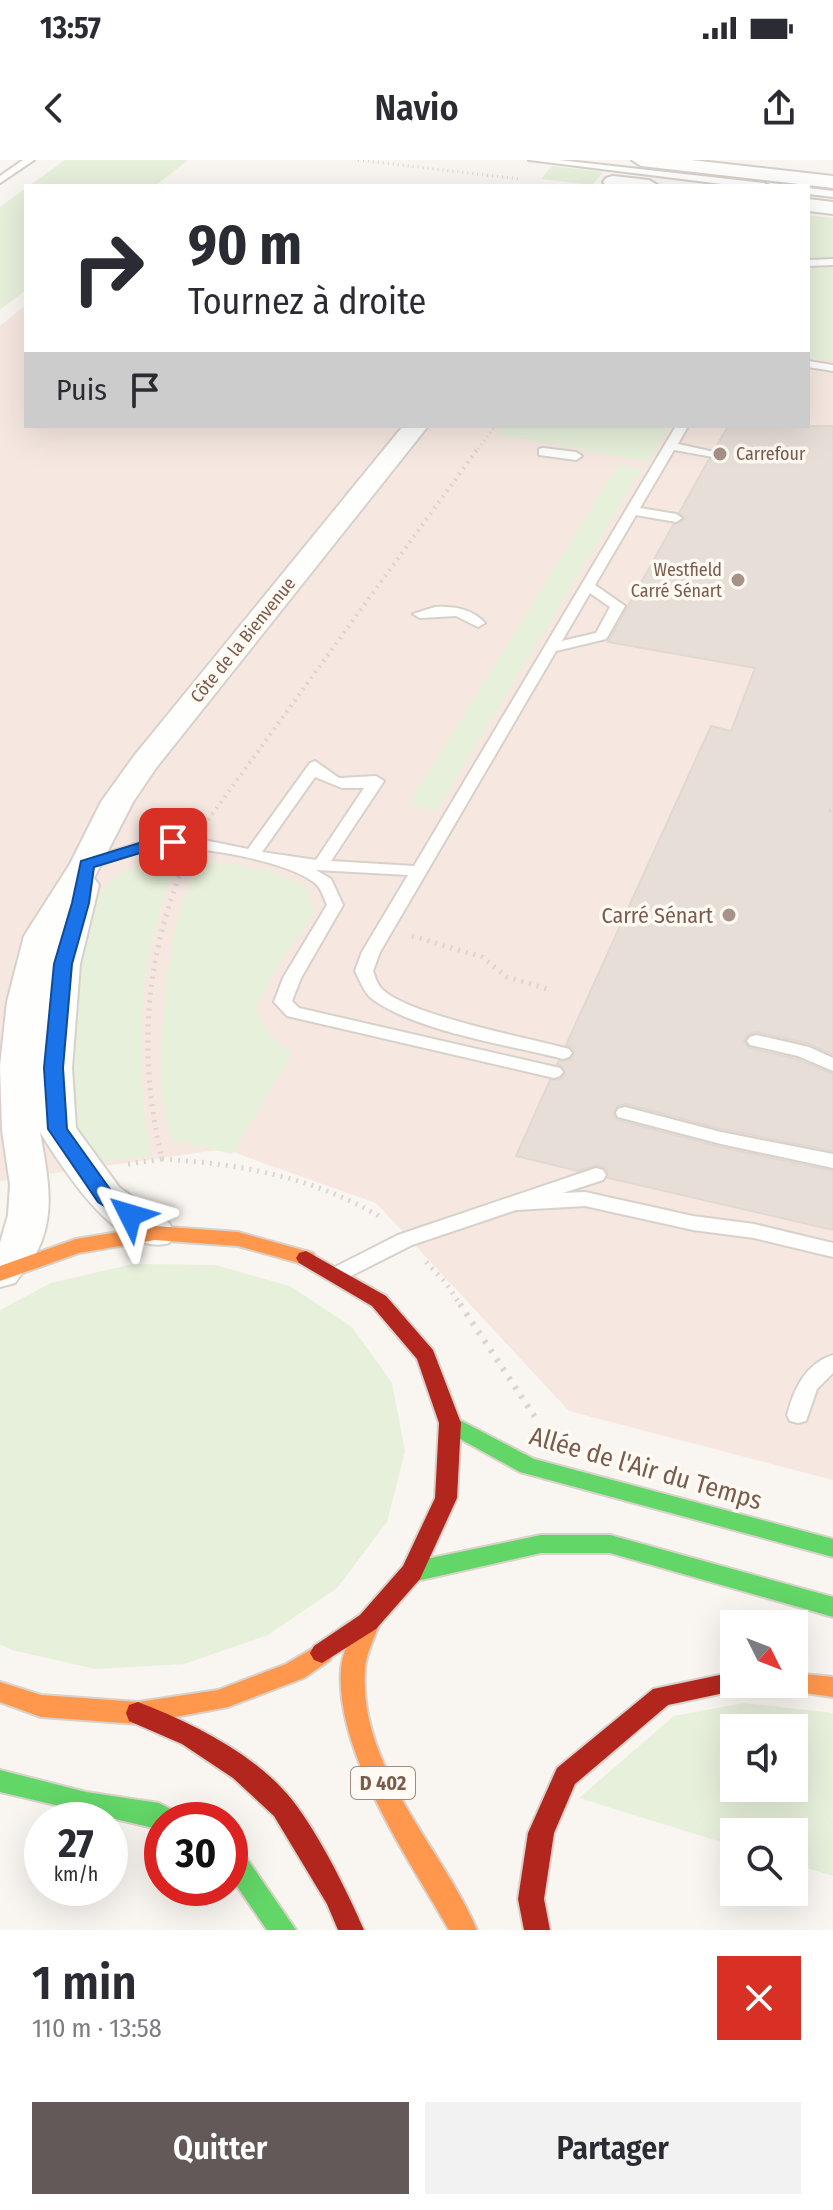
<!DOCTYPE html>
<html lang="fr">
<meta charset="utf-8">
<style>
:root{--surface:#fff;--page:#f2f2f3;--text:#2b2b33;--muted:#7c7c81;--accent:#625958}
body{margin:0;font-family:"Fira Sans Condensed",sans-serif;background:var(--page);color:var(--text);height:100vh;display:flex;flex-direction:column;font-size:30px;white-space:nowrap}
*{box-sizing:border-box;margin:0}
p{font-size:26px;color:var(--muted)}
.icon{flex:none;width:44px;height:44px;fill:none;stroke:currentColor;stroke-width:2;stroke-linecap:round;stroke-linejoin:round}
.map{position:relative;height:1770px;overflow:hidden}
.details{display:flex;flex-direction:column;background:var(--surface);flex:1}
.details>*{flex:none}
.banner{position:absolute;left:24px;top:24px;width:786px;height:244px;border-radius:0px;box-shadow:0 8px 32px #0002;background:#fff;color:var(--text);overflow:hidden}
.needle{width:52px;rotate:132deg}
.tools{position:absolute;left:720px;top:1450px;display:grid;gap:16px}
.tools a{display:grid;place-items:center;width:88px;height:88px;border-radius:0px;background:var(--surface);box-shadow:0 8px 32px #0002;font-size:40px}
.speed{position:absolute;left:24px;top:1642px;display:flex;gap:16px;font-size:40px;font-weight:700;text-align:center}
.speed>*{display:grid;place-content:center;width:104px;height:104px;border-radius:50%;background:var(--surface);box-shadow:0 8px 32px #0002;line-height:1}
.speed small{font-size:20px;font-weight:400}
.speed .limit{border:12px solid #d22;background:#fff;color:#111}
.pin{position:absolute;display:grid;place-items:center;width:68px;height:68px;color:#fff;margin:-34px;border-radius:16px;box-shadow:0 4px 12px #0006}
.me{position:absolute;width:88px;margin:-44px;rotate:310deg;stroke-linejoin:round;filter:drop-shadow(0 0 6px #0008)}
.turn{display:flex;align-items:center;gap:28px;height:168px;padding:0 32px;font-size:36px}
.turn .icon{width:104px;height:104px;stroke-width:2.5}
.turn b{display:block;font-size:56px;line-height:68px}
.then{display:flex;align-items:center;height:76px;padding:0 32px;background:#0003;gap:16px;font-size:30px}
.round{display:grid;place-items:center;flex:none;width:84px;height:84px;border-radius:0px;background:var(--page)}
.overview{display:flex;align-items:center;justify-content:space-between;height:136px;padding:0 32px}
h1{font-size:48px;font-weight:600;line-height:60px}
.action{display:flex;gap:16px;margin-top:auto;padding:16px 32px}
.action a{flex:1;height:92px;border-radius:0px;background:var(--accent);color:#fff;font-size:32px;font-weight:600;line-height:92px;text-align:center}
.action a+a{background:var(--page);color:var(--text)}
.status{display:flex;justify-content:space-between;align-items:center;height:56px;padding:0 40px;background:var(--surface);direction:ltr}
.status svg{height:22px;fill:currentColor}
header{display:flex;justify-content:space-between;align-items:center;height:104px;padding:0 32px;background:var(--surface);font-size:36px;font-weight:600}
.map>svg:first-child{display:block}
.commercial{fill:#f6e8e1}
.green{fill:#e7f0db;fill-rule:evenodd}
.building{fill:#e6ded7;stroke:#e2d8d2;stroke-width:2}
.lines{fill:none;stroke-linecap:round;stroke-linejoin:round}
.lane-casing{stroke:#d7d1cb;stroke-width:4}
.street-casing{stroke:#d7d1cb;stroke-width:4}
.fast-casing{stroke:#d9d2cb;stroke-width:4}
.slow-casing{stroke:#d9d2cb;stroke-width:4}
.jam-casing{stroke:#d9d2cb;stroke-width:4}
.path-far3{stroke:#dcd5d0;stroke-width:3;stroke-dasharray:1 4;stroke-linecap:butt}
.path-far2{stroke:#dcd5d0;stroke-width:4;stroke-dasharray:2 5;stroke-linecap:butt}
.path-far1{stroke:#dcd5d0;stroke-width:5;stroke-dasharray:2 6;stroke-linecap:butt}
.path{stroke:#dcd5d0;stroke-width:6;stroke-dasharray:3 8;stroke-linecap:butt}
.lane{fill:#fefefd;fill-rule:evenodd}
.street{fill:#fefefd;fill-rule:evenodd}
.fast{fill:#63d668;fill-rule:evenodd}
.slow{fill:#ff974d;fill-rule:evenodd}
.jam{fill:#b3261e;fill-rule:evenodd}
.route{fill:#1a73e8;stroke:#114b97;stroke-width:2}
.poi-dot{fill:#a69286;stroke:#fffaf3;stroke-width:3}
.labels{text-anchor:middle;stroke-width:7;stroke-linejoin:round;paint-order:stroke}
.far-poi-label{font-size:18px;fill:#7a5c4d;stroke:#fffaf3;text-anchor:start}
.far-street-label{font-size:18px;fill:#7a5c4d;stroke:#fffaf3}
.shield{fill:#fffaf3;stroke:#a28b7f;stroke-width:2}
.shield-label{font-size:20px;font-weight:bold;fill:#7a5c4d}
.poi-label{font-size:22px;fill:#7a5c4d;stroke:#fffaf3;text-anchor:end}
.near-street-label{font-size:26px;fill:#7a5c4d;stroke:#fffaf3}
</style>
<div class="status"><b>13:57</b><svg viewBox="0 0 49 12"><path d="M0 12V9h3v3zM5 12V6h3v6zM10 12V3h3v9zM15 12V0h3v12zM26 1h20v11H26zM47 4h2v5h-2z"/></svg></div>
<header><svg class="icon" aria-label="back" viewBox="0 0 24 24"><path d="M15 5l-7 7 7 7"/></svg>Navio<svg class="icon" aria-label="share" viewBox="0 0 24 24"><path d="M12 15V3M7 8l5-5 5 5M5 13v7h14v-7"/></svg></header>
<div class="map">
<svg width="833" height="1770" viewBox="0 0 833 1770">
<rect width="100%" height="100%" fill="#f9f5f0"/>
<path class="commercial" d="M808,62l25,3v1255l-264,-69 -193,-208 -152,-54 -224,32v-855l26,-21v121h782z"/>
<path class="green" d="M65,0h123l-33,26h-126z
M552,6l51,6 -11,13 -51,-6z
M26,28v102l-26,20v-103z
M808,55l25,3v40l-25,1z
M833,106v94l-25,-3v-89z
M502,266h168l-21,36 -153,-28z
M618,305l24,4 -205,341 -29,-5z
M178,698c-40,104 -45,188 -27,298l-53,6c-15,-18 -26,-37 -31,-60 -8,-29 15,-179 31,-206 16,-26 51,-37 80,-38z
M213,701l52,9 43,17 6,29 -33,44 -26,48 13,25 24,21 -60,100 -60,-14c-3,-11 -8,-24 -9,-36 -5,-57 3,-173 28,-224 4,-10 13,-15 22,-19z
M133,1104l82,1 75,21 62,41 40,56 13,68 -18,71 -50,66 -69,47 -84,29 -89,5 -83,-19 -12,-6v-334l51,-27z
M744,1543l89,10v163l-39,-12v-32h-60v14l-155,-48 95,-82zM734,1568h60v60h-60z"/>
<path class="building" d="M728,266h105v629l-23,-11 -53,-12 -8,2 -5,7 5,7 48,11 36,15v77l-111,-22 -96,-25 -9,2 -4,8 4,6 103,27 113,24v59l-225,-52 -2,-10 -9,-3 -19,6 -62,-15 34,-76 11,-1 4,-5 -3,-8 -5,-2 2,-3 11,-1 4,-5 -3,-8 -5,-2 145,-319 20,5 24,-63 -147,-26 65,-117 12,-6 -6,-6 30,-54 13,-5 -7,-5z"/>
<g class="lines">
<defs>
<path id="lane" d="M23,0h11l-34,23v-7z
M529,0h30l205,23 5,3h-31z
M808,28l25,3v6l-25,-3z
M833,99v6l-25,1v-6z
M808,201l25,4v6l-25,-4z
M676,266h12l-10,18 41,9 -6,4 -39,-7 -34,58 36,6 6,4 -6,4 -40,-7 -41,70 30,21 -17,30 -2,3 -50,12 -176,301 -7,19c2,5 4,13 8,17 25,27 148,50 188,61l3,4 -3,4 -6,2c-54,-14 -149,-28 -192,-61 -8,-7 -11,-18 -16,-27l7,-19 46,-77 -92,-5 15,9 12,26 -42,73 -9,23 7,7 261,60 3,4 -3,4 -6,2 -267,-62 -13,-14 9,-24 44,-73c-3,-7 -6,-17 -12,-22 -27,-22 -121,-39 -157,-35 -24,3 -48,15 -72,21l-6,-2 -2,-3 2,-3 66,-20 27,-4 21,1 54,11 62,-86 5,-2 24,17 37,-2 8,5 -53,80 83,5zM590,433l20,14 -14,26 -34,8zM315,617l27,11h22l-48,72 -54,-8z
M543,288l33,4 6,4 -6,4 -37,-5v-6z
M435,447c19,-1 37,2 50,16l-7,4 -22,-11 -36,2 -7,-4z
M756,875l53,12 24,11v13l-35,-15 -48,-11 -3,-4 3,-4z
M625,947l96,25 112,22v14l-112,-24 -103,-27 -2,-4 2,-4z
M596,1008l7,2 3,5 -3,5 -40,13 22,-1 108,24 61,8 79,19v14l-79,-19 -61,-8 -108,-24 -69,4 -104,35 -69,35h-14l-3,-5 3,-5 69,-35z
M833,1195v18l-16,16 -11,32 -8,2 -8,-2 -3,-6c7,-26 18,-51 46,-60z"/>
<path id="street" d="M632,0h59l142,16v12l-192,-22z
M613,16l36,4 10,6h-53l-3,-4 3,-4z
M808,39l25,3v12l-25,-3z
M403,266h25l-272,342 -23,34 -39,76 5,7 -19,79 -8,104 4,60 43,59 50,36 6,10 -6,10c-50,15 -106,-74 -129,-111 6,35 15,73 2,108 -5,15 -18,30 -27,43l-15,4v-44l8,-28 2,-30 -8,-55 -2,-64 7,-64 17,-66 46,-72 31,-62 33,-46z"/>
<path id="fast" d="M450,1255l84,44 299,80v18l-313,-85 -78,-43 -3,-6 3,-6z
M541,1375h69l223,62v20l-223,-64h-69l-129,29 -8,-3 -4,-7 4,-7 8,-3z
M0,1610l86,22 73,11 17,9 4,8h-18v10l-162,-38z
M230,1683l9,4 57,83h-29l-37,-54z"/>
<path id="slow" d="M155,1066l83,6 75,21 3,5 -3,5 -7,2 -68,-19 -83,-6 -76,13 -79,28v-15l76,-27z
M368,1452l8,3 4,7c-5,15 -14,31 -15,47 -7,98 76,177 112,261h-28c-40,-71 -114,-177 -108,-261 1,-16 10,-32 15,-47l4,-7z
M322,1483l8,3 4,7 -4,7 -26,18 -76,29 -90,17 -97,-7 -41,-15v-20l41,13 97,7 80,-12 68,-26z
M794,1513l39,4v20l-48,-7 -3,-6h12z"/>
<path id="jam" d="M306,1091l80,45 47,54 28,73 -4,75 -37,81 -44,50 -54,34 -8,-3 -4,-7 4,-7 46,-31 43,-49 32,-68 4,-75 -22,-64 -45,-53 -73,-43 -3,-5 3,-5z
M734,1512v12h11l-2,5 -75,16 -93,79 -21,49 -10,66 6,31h-26l-6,-31 10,-66 29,-65 96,-79z
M138,1542c53,20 119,53 155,99 27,35 53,88 71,129h-26l-11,-26 -53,-88 -41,-38 -51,-34 -53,-23 -3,-8 3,-8z"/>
</defs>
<use href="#lane" class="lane-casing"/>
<use href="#street" class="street-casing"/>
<use href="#fast" class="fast-casing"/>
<use href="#slow" class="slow-casing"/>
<use href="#jam" class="jam-casing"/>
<path class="path-far3" d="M358,0l162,19
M478,289l17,-23"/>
<path class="path-far2" d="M829,651l4,-1
M208,660l271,-373"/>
<path class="path-far1" d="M412,776l70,21 25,20 44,13
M162,999c79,5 152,18 220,59
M128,1004l34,-5c-24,-101 -18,-196 21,-292
M426,1102l20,21 15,23"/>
<path class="path" d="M460,1144l75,113"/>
<use href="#lane" class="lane"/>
<use href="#street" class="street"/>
<use href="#fast" class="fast"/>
<use href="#slow" class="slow"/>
<use href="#jam" class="jam"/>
</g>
<path class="route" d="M173,677l8,5 -3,3 -25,4 -59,18 -5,36 -17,61 -9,104 4,61 45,63 28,23 -10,7 -32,-20 -50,-73 -4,-61 10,-104 18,-61 9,-42 65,-20z"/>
<g class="poi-dot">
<circle cx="720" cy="294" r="8"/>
<circle cx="738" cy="420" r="8"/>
<circle cx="729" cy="755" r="8"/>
</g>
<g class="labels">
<g class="far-poi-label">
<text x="736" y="300">Carrefour</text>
<text x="722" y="416" text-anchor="end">Westfield<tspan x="722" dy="21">Carré Sénart</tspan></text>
</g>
<g class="far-street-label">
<text transform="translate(243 480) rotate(-51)" y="6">Côte de la Bienvenue</text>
</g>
<rect class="shield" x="351" y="1607" width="64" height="32" rx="6"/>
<g class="shield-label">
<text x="383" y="1630">D 402</text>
</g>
<g class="poi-label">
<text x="713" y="763">Carré Sénart</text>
</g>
<g class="near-street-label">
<text transform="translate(646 1308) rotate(16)" y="9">Allée de l'Air du Temps</text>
</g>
</g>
</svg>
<div class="tools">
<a><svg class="needle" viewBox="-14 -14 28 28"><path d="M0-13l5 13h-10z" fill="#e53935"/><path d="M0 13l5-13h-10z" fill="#7c7c81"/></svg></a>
<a><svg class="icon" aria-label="sound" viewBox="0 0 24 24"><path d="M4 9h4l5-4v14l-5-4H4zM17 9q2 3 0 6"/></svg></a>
<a><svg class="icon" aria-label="search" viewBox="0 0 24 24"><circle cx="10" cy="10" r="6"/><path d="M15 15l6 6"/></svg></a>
</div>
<div class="speed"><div>27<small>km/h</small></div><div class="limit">30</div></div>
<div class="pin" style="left:173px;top:682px;background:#d93025"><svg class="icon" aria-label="arrive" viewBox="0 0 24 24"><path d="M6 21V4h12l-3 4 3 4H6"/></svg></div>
<svg class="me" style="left:130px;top:1055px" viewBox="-20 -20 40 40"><path d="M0-17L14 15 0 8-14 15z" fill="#1a73e8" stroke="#fff" stroke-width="4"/></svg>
<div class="banner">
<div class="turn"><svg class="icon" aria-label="right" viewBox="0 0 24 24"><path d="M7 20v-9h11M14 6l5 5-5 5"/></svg><div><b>90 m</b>Tournez à droite</div></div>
<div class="then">Puis<svg class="icon" aria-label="arrive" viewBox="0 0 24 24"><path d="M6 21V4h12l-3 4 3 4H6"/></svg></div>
</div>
</div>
<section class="details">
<div class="overview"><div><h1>1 min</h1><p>110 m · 13:58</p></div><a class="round" style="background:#d93025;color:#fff"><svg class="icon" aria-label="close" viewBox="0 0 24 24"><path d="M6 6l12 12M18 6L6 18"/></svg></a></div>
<div class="action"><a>Quitter</a><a>Partager</a></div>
</section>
